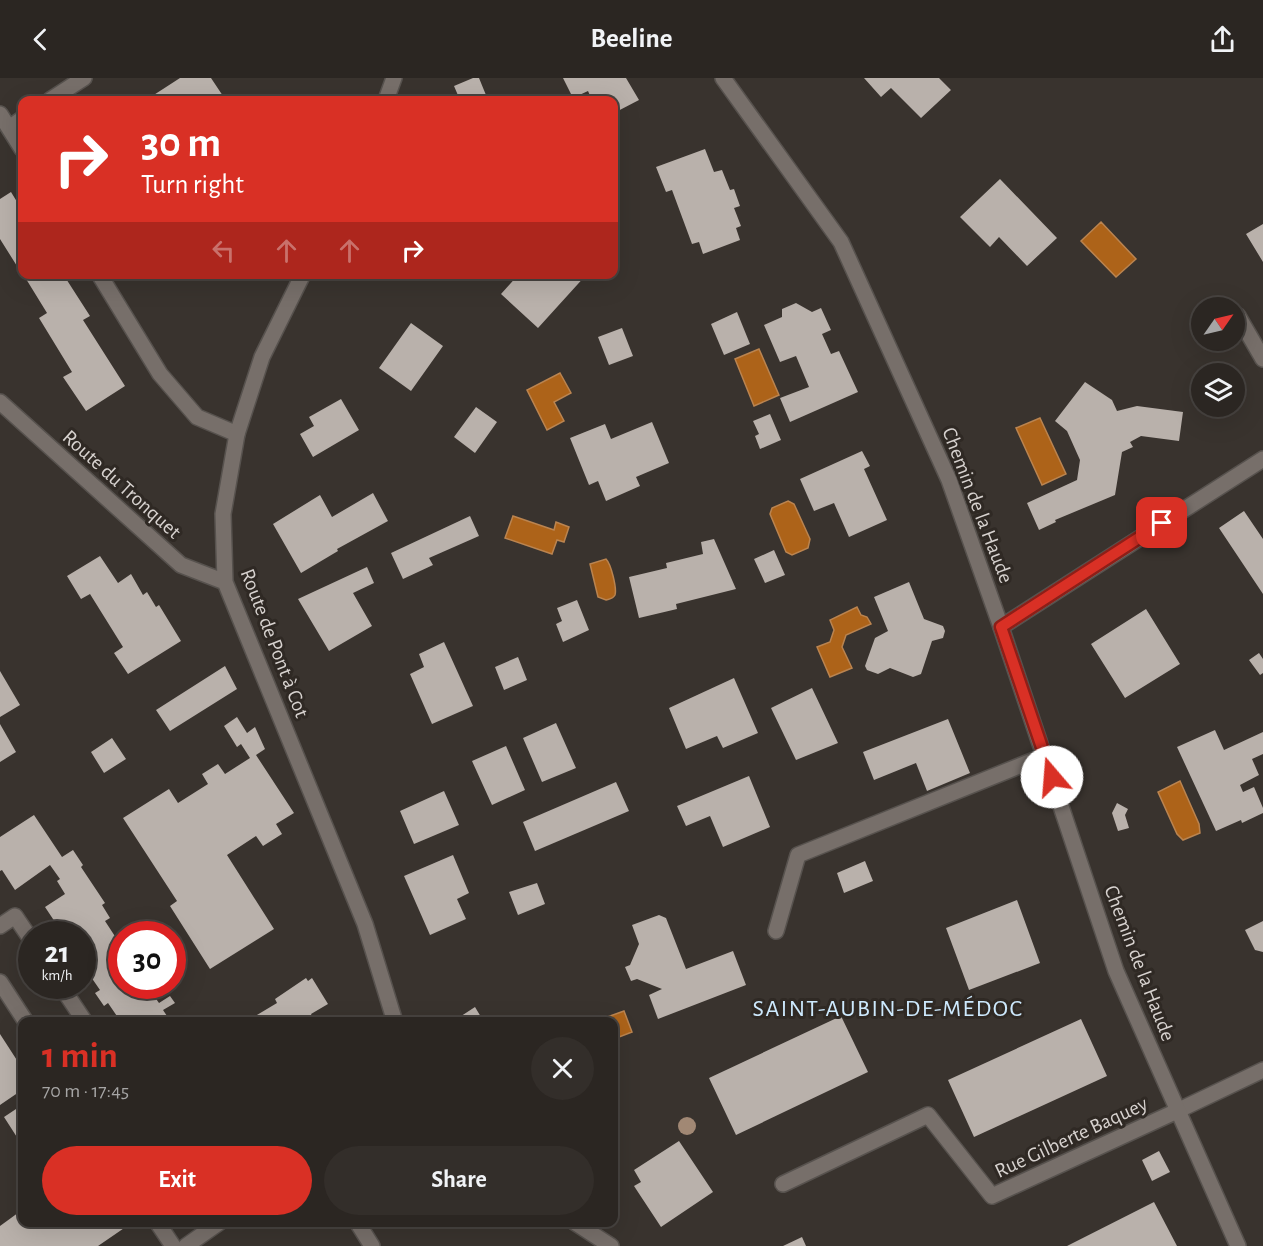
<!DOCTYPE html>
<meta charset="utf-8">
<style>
:root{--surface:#2b2622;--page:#332e2a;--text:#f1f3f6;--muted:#a6a5a5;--line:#474340;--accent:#d93025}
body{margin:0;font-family:"Alegreya Sans",sans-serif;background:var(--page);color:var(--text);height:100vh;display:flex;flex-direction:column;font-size:22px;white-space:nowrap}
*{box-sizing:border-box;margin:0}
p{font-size:20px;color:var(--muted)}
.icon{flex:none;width:33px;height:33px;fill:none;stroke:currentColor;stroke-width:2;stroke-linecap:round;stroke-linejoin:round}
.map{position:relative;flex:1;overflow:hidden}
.details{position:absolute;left:18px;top:939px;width:600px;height:210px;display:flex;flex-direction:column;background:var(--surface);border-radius:12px;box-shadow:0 6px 24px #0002,0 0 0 2px var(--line)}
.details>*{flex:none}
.hud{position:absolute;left:18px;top:18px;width:600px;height:183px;border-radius:12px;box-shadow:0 6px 24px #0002,0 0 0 2px var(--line);background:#d93025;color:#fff;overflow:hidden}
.needle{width:39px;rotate:56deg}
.fabs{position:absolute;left:1191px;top:219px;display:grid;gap:12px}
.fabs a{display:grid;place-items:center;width:54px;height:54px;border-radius:50%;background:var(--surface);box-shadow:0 6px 24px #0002,0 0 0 2px var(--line);font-size:30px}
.speed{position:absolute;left:18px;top:843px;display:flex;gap:12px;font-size:30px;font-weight:700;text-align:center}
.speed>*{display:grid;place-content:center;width:78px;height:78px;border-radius:50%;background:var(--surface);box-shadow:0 6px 24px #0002,0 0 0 2px var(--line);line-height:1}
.speed small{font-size:15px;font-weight:400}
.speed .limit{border:9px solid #d22;background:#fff;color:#111}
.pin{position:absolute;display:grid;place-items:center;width:51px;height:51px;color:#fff;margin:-26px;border-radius:12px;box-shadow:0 3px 9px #0006}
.me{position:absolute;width:66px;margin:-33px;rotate:342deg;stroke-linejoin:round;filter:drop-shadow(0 0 4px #0008)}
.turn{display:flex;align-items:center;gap:21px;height:126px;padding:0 24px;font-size:27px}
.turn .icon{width:78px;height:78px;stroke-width:2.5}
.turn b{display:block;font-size:42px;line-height:51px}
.lanes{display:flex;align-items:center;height:57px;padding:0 24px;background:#0003;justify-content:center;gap:30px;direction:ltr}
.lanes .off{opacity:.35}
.round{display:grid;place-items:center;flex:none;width:63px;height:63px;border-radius:32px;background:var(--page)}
.summary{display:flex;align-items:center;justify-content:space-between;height:102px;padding:0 24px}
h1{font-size:36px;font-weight:700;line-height:45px;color:var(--accent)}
.button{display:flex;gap:12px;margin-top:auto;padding:12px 24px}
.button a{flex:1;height:69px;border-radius:36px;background:var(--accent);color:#fff;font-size:24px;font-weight:700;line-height:69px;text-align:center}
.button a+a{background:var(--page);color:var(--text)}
header{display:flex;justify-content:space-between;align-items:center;height:78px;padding:0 24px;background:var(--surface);font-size:27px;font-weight:700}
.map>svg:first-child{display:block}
.water{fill:#ad6319;stroke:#ba8450;stroke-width:1.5}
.building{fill:#b9b1ab}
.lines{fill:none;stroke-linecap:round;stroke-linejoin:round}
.service-casing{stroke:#57524e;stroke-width:18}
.pedestrian-casing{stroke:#57524e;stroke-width:18}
.minor-casing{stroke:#57524e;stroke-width:18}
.tertiary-casing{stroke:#57524e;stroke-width:18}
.service{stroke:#776f6a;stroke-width:15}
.pedestrian{stroke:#776f6a;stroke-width:15}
.minor{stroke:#776f6a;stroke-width:15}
.tertiary{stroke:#776f6a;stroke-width:15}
.tree{fill:#a18874}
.route-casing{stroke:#8d1f18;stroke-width:15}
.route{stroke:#d93025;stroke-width:10}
.labels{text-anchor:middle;stroke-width:6;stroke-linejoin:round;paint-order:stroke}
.street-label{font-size:21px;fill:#d7d2cf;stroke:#2f2924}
.quarter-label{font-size:24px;letter-spacing:1.5px;fill:#cde9fd;stroke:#2f2924}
</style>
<header><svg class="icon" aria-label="back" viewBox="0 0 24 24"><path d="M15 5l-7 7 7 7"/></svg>Beeline<svg class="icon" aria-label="share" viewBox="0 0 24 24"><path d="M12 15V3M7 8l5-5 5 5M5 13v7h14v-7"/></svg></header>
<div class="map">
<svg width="1263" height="1168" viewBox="0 0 1263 1168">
<rect width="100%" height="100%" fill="#39332e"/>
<path class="water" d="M1101,144l35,37 -20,18 -35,-36z
M759,271l20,46 -25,11 -19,-47z
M560,295l11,20 -17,9 10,19 -17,9 -20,-40z
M1040,340l26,56 -24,11 -26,-57z
M788,423l6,3 16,35 -2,9 -16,7 -6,-3 -16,-38 2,-6z
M513,438l41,14 2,-8 13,5 -5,15 -7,-2 -5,14 -47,-16z
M606,481c5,5 11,29 9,36 -2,4 -6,4 -9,5l-8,-3 -8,-33z
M857,529l4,8 6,2 4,7 -25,11 -4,12 10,21 -22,9 -13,-30 13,-5 4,-12 -4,-10z
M1180,703l19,43 1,9 -17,7 -6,-6 -19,-42z
M624,933l8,21 -18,7v-17l-18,-1z"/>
<path class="building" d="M180,0h31l12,18 -7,4h-70z
M473,0h6l9,22h-28l-6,-14z
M563,0h63l13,22 -25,13v-13h-22l-4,-9 -15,7z
M864,0h75l12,12 -30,28 -30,-30 -10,9z
M705,71l9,23 8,-2 8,20 4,-1 6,17 -6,2 7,18 -5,2 4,12 -37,14 -4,-12 -7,2 -20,-54 -6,2 -10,-25z
M1000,101l57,59 -30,28 -28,-29 -9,10 -30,-30z
M11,114l11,18v64l-22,-35v-40z
M1263,146v38l-17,-28z
M23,196h40l27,42 -7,4 42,66 -39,25 -23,-34 9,-5 -33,-54 8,-5z
M519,196h68l-49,54 -37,-34z
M796,225l16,9 9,-4 10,22 -9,4 9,20 8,-3 19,41 -68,30 -10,-24 29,-11 -13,-31 -16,6 -16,-37 18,-8v-8z
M737,234l13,32 -26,11 -13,-31z
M411,245l32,23 -32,45 -32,-23z
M622,250l11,28 -24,9 -11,-28z
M1085,304l27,18 5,11 20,-5 46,6 -4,29 -38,-5 -11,6 3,5 -11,5 -7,43 -60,25 1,2 -17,8 -12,-27 50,-23 3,-20 -13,-29 -12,-10z
M341,321l18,31 -46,27 -13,-23 14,-8 -5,-9z
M476,329l21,15 -22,31 -21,-16z
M770,336l11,26 -21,9 -5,-13 4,-2 -6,-13z
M652,344l17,41 -33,14 4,9 -34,15 -8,-20 -9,4 -19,-47 35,-14 6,15z
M862,373l8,15 -6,3 23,51 -38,17 -15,-34 -20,8 -14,-32z
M373,415l15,28 -51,28 1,2 -37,22 -28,-49 47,-29 12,22z
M1244,433l19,28v55l-44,-66z
M470,438l9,20 -50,22 4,7 -30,14 -12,-26z
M714,461l22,50 -60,15 1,5 -38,9 -10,-41 38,-9 -1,-5 37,-9 -2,-12z
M774,472l11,25 -20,8 -11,-24z
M100,478l18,27 13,-9 12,21 4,-3 9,15 3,-2 22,36 -53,33 -14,-21 9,-6 -33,-53 -9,5 -14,-23z
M367,489l7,16 -21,10 19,33 -43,25 -31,-52z
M909,504l15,37 19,7 2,5 -2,7 -11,3 -11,33 -8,3 -23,-9 -12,6 -11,-4 -2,-4 10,-28 13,-7 -14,-34z
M577,522l12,30 -26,12 -7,-18 6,-3 -5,-13z
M1146,531l34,55 -55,34 -34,-54z
M444,564l29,64 -41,18 -22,-50 14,-7 -5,-13z
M1259,575l4,6v14l-3,2 -11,-15z
M518,579l9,23 -23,10 -9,-23z
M225,588l12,23 -67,42 -14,-21z
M0,593l20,34 -20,12z
M734,600l24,55 -35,15 -6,-12 -31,13 -17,-41z
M812,610l26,55 -42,17 -25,-52z
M237,639l10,16 8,-6 10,22 -9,6 38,58 -18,11 6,10 -19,12 -7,-10 -29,19 47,74 -64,40 -40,-63 7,-5 -54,-83 46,-29 9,14 30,-19 -6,-10 16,-10 7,10 25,-16 -9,-14 -4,3 -13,-21z
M948,641l22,54 -43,18 -11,-28 -42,17 -11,-28z
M556,645l20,45 -34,14 -19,-44z
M0,646l16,28 -16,10z
M1215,652l9,20 39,-18v22l-11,5 7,16 -19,10 3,7 11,-5 9,21v5l-21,10 -1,-3 -25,11 -39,-84z
M112,660l14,21 -22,14 -13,-21z
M506,668l19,44 -33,15 -20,-44z
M749,698l21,51 -47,20 -13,-31 -24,10 -9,-20z
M616,704l13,29 -94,40 -12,-29z
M444,713l15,34 -45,19 -14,-33z
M1117,725l11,6 -3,6 4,13 -11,3 -6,-18z
M34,737l28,42 11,-7 10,15 -2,2 24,36 -3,2 8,13 -5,3 15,23 2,-2v44h25l12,17 11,-7 5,7 -12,7 8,12h-50l-13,-19 -4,3 -9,-13 5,-3 -18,-26v-30h-26l5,-3 -16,-24 20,-13 -8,-13 3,-2 -10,-14 -35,25 -13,-20 -2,1v-34z
M453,777l16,38 -12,6 9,20 -36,16 -26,-59z
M865,783l8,20 -29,12 -7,-20z
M537,805l8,21 -27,11 -9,-23z
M1017,822l23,63 -71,27 -23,-62z
M659,837l7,3 20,51 47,-18 13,34 -88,34 -9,-24 13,-6 -25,-10 -6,2 -6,-14 5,-2 9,-21 -7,-19z
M1263,843v31l-8,-2 -10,-20z
M306,900l2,3 4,-3 16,26 -17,10 2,5 -4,3h-64l32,-19 -2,-4z
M475,929l9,15h-32z
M841,938l27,56 -132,63 -27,-57z
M1081,941l26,57 -133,61 -26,-57z
M0,956l22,34v22l-22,15z
M22,1027v40l-18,-28z
M679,1063l34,51 -52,35 -27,-41 7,-4 -7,-12z
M1159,1073l11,21 -18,9 -10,-21z
M1154,1124l23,44h-110z
M22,1132v12h111l-35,24h-98v-20z
M802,1159l4,9h-23z"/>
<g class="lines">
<defs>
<path id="service" d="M1238,238l25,43
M1001,549l262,-168
M776,853l22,-76 246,-99
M1177,1033l86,-41"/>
<path id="pedestrian" d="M357,1144l15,24"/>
<path id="minor" d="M723,0l118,164 108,238 52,147 115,344 122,275
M50,22l34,-22
M0,36l22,35
M9,50l13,-9
M99,196l61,100 37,43 40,17
M0,848l15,-10 17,25
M0,904l26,40
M61,908l24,36
M783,1106l145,-69 64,81 185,-85
M157,1144l16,24
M574,1144l37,24"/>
<path id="tertiary" d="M386,22l8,-22
M303,196l-41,83 -25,77 -14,80 2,68 140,342 30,98
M0,324l181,163 44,17
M186,1168l34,-24"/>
</defs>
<use href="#service" class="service-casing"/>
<use href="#pedestrian" class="pedestrian-casing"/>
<use href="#minor" class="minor-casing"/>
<use href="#tertiary" class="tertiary-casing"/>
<use href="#service" class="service"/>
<use href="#pedestrian" class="pedestrian"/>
<use href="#minor" class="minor"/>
<use href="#tertiary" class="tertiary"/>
</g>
<circle class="tree" cx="687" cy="1048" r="9"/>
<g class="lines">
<defs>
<path id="route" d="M1052,699l-51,-150 161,-104"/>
</defs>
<use href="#route" class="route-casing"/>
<use href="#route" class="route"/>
</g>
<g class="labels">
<g class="street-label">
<text transform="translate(122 406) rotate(42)" y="7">Route du Tronquet</text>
<text transform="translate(978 427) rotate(69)" y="7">Chemin de la Haude</text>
<text transform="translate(275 565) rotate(69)" y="7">Route de Pont à Cot</text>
<text transform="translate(1140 885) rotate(69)" y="7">Chemin de la Haude</text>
<text transform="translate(1071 1059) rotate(-25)" y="7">Rue Gilberte Baquey</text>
</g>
<g class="quarter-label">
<text x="888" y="938">SAINT-AUBIN-DE-MÉDOC</text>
</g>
</g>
</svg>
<div class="fabs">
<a><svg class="needle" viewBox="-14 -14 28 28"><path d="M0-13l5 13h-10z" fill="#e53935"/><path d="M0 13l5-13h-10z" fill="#a6a5a5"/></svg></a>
<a><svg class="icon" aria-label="layers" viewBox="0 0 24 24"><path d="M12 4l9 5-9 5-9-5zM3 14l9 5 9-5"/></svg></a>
</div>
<div class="speed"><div>21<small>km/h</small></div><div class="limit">30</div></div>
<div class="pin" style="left:1162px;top:445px;background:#d93025"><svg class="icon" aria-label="arrive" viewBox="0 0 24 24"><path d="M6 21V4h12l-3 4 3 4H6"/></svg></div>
<svg class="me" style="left:1052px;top:699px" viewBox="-20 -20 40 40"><circle r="19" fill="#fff"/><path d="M0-13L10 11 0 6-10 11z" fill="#d93025"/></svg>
<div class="hud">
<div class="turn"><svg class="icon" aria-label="right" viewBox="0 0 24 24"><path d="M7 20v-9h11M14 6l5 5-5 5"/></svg><div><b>30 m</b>Turn right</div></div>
<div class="lanes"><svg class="icon off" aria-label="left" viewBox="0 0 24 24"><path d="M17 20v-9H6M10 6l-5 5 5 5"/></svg><svg class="icon off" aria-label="ahead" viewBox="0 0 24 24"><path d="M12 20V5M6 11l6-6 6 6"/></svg><svg class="icon off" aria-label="ahead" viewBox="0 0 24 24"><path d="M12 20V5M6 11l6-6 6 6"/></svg><svg class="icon" aria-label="right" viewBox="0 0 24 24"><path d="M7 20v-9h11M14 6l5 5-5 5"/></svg></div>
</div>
<section class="details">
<div class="summary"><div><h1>1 min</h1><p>70 m · 17:45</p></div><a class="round"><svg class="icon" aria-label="close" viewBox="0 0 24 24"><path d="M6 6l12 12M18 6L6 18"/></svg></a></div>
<div class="button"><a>Exit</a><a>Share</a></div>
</section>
</div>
